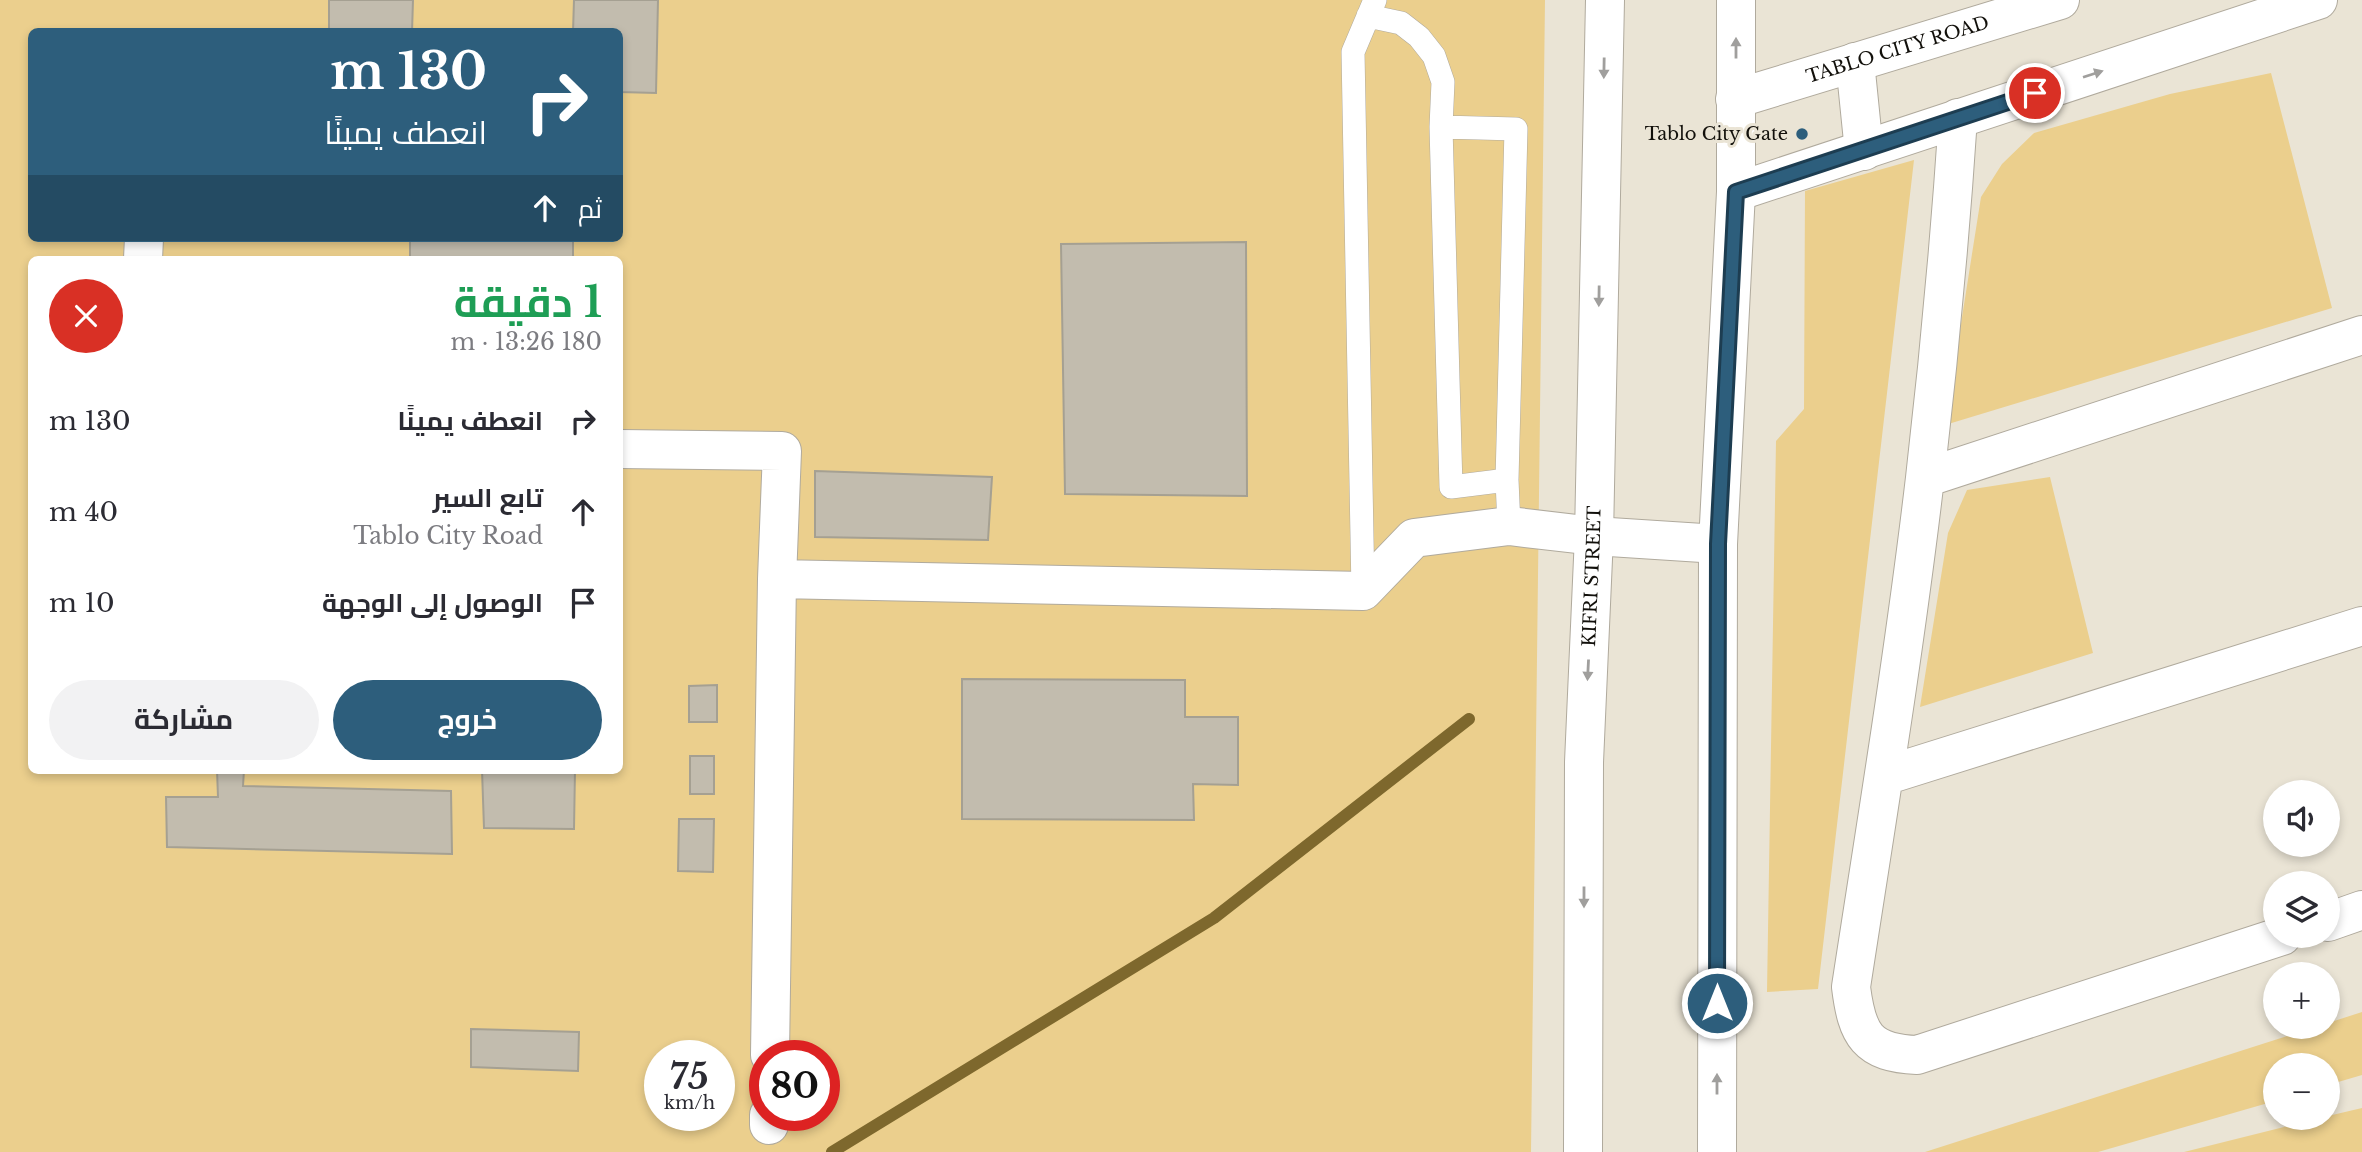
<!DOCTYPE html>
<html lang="ar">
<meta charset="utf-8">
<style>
:root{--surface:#fff;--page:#f2f2f3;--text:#2b2b33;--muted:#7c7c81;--accent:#2d5e7c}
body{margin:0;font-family:"Libre Baskerville",Cairo,serif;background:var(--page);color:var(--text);direction:rtl;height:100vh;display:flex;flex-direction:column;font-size:26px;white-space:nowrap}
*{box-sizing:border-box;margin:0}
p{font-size:23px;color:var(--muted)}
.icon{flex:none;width:38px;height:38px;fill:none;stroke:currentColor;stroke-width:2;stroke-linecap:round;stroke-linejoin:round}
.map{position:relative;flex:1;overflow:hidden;direction:ltr}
.drawer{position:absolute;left:28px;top:256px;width:595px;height:518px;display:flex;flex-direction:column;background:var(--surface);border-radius:10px;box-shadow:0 4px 10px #0003;direction:rtl}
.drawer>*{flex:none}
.top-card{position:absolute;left:28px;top:28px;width:595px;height:214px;border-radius:10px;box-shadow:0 4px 10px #0003;direction:rtl;background:#2d5e7c;color:#fff;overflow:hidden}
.fabs{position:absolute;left:2263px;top:780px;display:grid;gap:14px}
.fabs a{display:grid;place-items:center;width:77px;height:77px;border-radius:50%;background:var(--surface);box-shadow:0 4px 10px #0003;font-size:35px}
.speed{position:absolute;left:644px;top:1040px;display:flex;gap:14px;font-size:35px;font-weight:700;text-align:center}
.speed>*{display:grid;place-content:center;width:91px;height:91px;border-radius:50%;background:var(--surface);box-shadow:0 4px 10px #0003;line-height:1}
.speed small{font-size:18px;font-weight:400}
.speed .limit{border:10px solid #d22;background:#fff;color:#111}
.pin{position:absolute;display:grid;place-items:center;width:60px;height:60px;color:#fff;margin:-30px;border:4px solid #fff;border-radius:50%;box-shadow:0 2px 7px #0007}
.me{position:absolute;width:77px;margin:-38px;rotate:0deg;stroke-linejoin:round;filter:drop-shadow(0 0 5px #0008)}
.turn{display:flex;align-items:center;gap:24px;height:147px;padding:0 21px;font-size:32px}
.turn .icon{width:91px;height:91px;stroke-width:2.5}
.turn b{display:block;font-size:49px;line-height:60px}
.then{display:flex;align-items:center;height:66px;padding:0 21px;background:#0003;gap:14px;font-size:26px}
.round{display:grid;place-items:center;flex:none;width:74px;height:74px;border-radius:37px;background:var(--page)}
.overview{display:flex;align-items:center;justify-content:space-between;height:119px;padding:0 21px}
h1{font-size:42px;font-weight:700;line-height:52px;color:#1e9e55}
.primary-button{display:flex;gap:14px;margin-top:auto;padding:14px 21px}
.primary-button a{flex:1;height:80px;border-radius:42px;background:var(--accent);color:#fff;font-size:28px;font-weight:700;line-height:80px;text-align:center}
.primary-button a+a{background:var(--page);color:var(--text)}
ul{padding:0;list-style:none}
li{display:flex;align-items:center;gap:21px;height:91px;padding:0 21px}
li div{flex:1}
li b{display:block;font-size:26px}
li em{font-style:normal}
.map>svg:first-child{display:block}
.green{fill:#ebcf8d;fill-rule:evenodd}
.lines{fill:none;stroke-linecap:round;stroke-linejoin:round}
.stream{stroke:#7e682d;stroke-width:12}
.building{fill:#c2bcae;stroke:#a5a092;stroke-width:2}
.lane-casing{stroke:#b0aa9d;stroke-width:24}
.street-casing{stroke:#b0aa9d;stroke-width:40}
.secondary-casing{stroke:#b0aa9d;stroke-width:40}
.highway-casing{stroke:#b0aa9d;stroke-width:40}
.lane{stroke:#fff;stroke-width:23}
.street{stroke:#fff;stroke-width:38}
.secondary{stroke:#fff;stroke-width:38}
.highway{stroke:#fff;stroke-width:38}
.oneway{fill:#a09f9d}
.route-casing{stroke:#1d3d51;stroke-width:18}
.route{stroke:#2d5e7c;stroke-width:12}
.poi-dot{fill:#2d5e7c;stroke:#eae4d5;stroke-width:2.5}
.labels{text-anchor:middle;stroke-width:6;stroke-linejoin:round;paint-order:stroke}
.street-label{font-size:18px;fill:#12100b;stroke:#eae4d5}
.poi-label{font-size:18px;fill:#12100b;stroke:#eae4d5;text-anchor:end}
</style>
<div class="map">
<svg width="2362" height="1152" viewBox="0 0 2362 1152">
<rect width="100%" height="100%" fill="#eae4d5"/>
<path class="green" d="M0,0h1545l-14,1152h-1531zM32,32h588v206h-588zM32,259h588v511h-588zM660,1055h59v60h-59zM765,1055h59v60h-59z
M2271,73l61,235 -387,117 36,-228 21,-33 32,-31 136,-39z
M1914,160l-96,829 -51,3 9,-551 28,-32 1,-218z
M2050,477l43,176 -173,54 28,-174 19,-43z
M2362,1012v63l-34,10v-19h-53v35l-177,51h-173l390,-125h13v-4z
M2362,1108v44h-178l136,-34h8v-2z"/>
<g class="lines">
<path class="stream" d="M832,1152l382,-234 255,-199"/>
</g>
<path class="building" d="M329,0h84l-1,32h-83z
M574,0h84l-2,93 -36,-1v-60h-47z
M410,238h163v21h-163z
M1246,242l1,254 -182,-2 -4,-250z
M815,471l177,6 -4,63 -173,-3z
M962,679l223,1v37h53v68l-45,-1 1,36 -232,-1z
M717,685v37h-28v-36z
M690,756h24v38h-24z
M217,770h27l-1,16 208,5 1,63 -285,-7 -1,-50h52z
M482,770h93l-1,59 -90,-1z
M679,819h35l-1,53 -35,-1z
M471,1029l108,3 -1,39 -107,-4z"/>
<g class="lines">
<defs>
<path id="lane" d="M1368,16l33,7 18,14 15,19 9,26 -2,45 10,360 56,-7
M1441,127l75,2 -9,351 2,46
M1363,591l-10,-539 22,-52"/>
<path id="street" d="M1958,118c-8,120 -19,240 -33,360 -20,170 -48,340 -74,509 6,48 16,66 66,68l365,-119
M143,259l1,-21
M620,449l162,2 -5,128 -7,476
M1925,478l437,-143
M777,579l586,12 51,-53 95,-12 85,10
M1884,776l478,-150
M2328,922l34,-12
M769,1125v-10"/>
<g id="secondary">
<path d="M1855,62l9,89"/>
<path id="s1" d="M1735,99l325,-99"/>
<path d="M1736,192l582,-192"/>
</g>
<g id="highway">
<path d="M1594,536l124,8"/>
<path id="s2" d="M1583,1152l1,-390 10,-226 11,-536"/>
<path d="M1717,1152l1,-608 18,-352v-192"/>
</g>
</defs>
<use href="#lane" class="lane-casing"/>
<use href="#street" class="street-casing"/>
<use href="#secondary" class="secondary-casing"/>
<use href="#highway" class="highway-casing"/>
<use href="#lane" class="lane"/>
<use href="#street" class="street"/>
<use href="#secondary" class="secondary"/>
<use href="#highway" class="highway"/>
</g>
<defs><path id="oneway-solid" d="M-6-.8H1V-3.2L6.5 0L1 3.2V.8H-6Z" transform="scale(1.75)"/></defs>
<g class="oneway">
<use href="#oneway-solid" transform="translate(1736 48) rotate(-90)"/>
<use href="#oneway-solid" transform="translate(1604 68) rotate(91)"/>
<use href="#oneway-solid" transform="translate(2093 74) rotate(-18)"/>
<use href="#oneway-solid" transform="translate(1599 296) rotate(91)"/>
<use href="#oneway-solid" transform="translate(1588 670) rotate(93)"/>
<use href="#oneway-solid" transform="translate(1584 897) rotate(90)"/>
<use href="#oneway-solid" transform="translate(1717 1084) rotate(-90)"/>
</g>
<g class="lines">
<defs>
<path id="route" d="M1717,1003l1,-459 18,-352 299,-99"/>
</defs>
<use href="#route" class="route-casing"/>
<use href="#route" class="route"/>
</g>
<circle class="poi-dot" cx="1802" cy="134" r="7"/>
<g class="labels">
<g class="street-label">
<text dy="6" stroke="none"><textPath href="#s1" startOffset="170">TABLO CITY ROAD</textPath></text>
<text dy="6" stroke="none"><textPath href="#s2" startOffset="576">KIFRI STREET</textPath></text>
</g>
<g class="poi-label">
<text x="1788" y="140">Tablo City Gate</text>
</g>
</g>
</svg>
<div class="fabs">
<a><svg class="icon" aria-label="sound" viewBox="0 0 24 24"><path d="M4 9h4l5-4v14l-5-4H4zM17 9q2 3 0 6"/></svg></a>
<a><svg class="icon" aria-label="layers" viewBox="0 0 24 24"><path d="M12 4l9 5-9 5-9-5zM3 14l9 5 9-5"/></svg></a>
<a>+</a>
<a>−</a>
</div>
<div class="speed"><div>75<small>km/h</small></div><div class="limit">80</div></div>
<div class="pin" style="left:2035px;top:93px;background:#d93025"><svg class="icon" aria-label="arrive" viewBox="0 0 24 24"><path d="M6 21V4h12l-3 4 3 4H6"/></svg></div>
<svg class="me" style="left:1717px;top:1003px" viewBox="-20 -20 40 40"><circle r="17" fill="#2d5e7c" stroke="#fff" stroke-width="3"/><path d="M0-11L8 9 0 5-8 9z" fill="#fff"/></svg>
<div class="top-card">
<div class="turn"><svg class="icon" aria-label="right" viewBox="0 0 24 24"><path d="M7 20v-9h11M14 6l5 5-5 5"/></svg><div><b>130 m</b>انعطف يمينًا</div></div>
<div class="then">ثم<svg class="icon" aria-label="ahead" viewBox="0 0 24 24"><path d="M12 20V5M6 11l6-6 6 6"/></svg></div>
</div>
<section class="drawer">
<div class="overview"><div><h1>1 دقيقة</h1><p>180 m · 13:26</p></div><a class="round" style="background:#d93025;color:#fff"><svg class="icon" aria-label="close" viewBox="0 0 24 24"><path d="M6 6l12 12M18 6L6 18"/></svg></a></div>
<ul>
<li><svg class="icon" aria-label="right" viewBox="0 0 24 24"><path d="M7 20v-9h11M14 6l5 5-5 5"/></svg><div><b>انعطف يمينًا</b></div><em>130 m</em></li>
<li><svg class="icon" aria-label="ahead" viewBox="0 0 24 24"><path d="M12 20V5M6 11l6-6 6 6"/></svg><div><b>تابع السير</b><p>Tablo City Road</p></div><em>40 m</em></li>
<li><svg class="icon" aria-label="arrive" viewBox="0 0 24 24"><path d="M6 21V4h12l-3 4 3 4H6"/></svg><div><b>الوصول إلى الوجهة</b></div><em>10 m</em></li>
</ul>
<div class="primary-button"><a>خروج</a><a>مشاركة</a></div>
</section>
</div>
